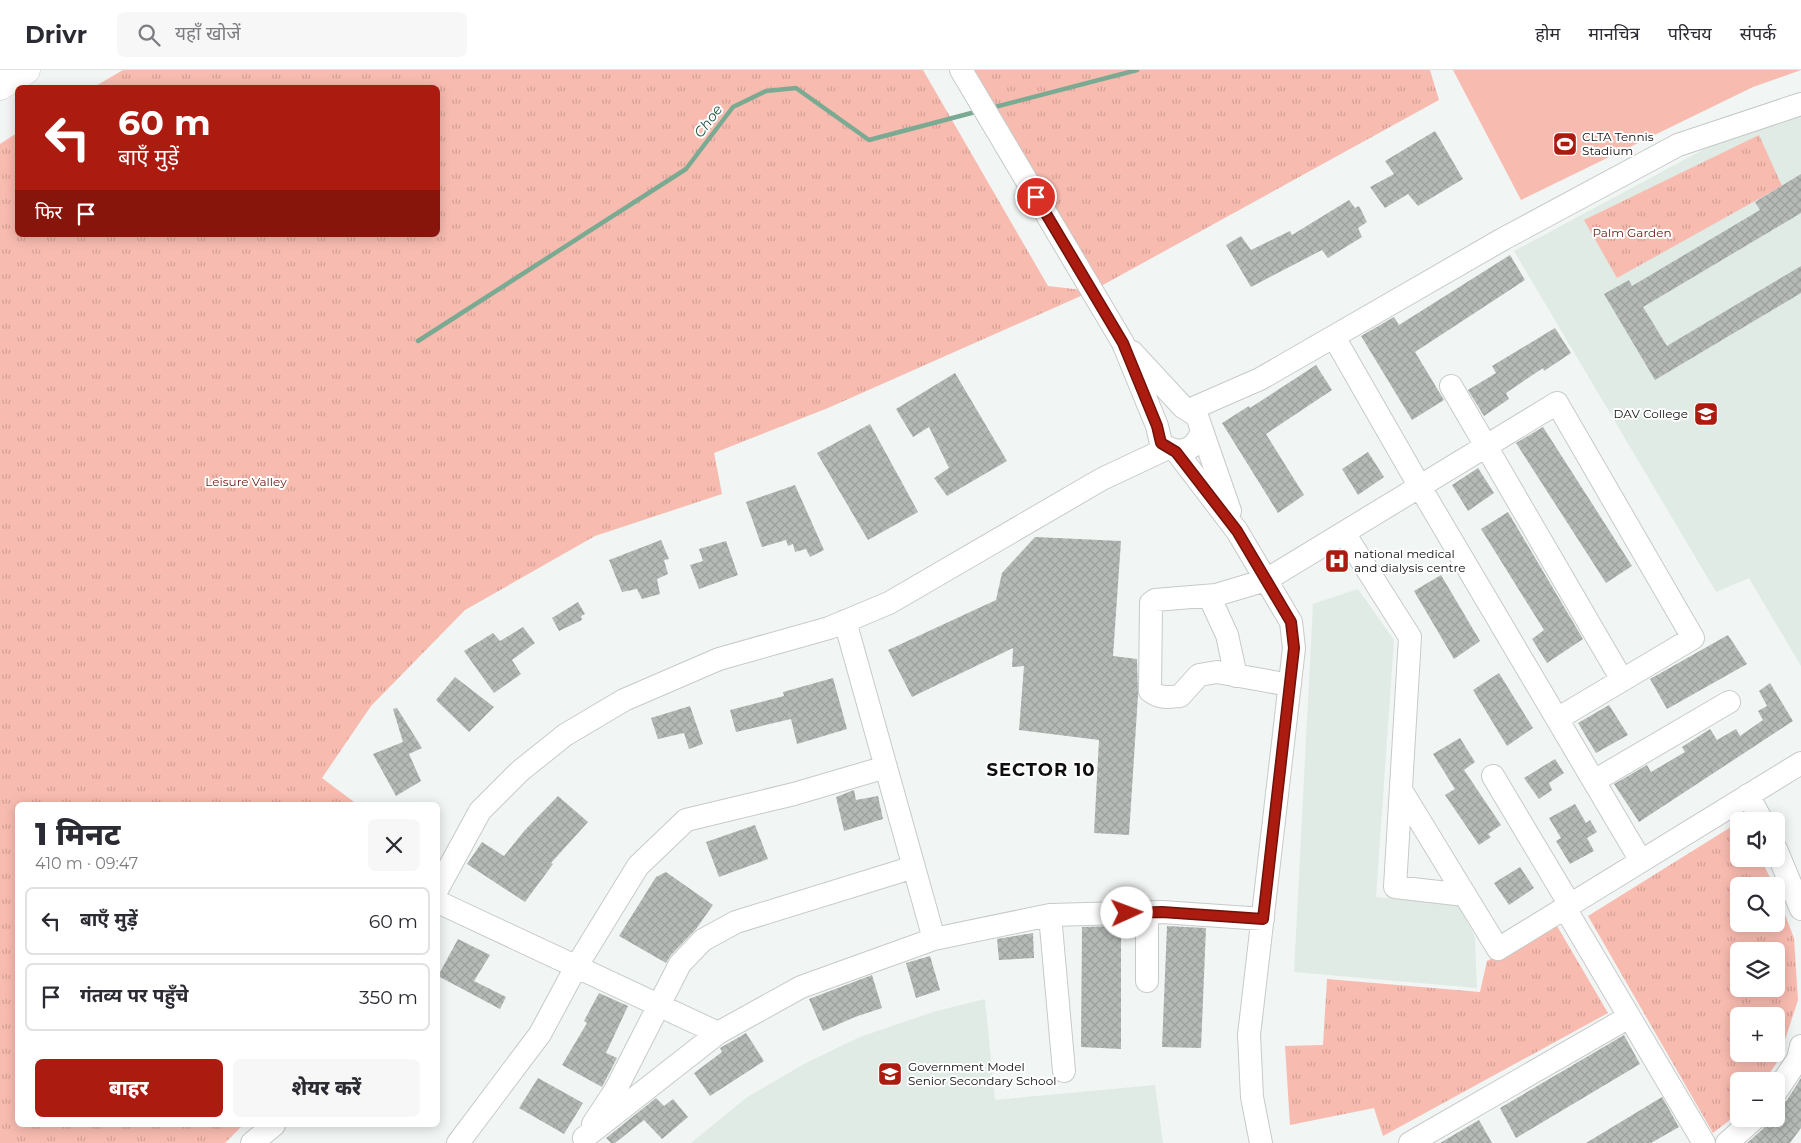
<!DOCTYPE html>
<html lang="hi">
<meta charset="utf-8">
<style>
:root{--surface:#fff;--page:#f7f7f7;--text:#2b2b33;--muted:#7c7c81;--line:#e1e1e2;--accent:#ab1b0f}
body{margin:0;font-family:Montserrat,"Noto Sans Devanagari",sans-serif;background:var(--page);color:var(--text);height:100vh;display:flex;flex-direction:column;font-size:19px;white-space:nowrap}
*{box-sizing:border-box;margin:0}
p{font-size:16px;color:var(--muted)}
.icon{flex:none;width:28px;height:28px;fill:none;stroke:currentColor;stroke-width:2;stroke-linecap:round;stroke-linejoin:round}
.map{position:relative;flex:1;overflow:hidden}
.drawer{position:absolute;left:15px;top:732px;width:425px;height:325px;display:flex;flex-direction:column;background:var(--surface);border-radius:8px;box-shadow:0 2px 12px #0003}
.drawer>*{flex:none}
.banner{position:absolute;left:15px;top:15px;width:425px;height:152px;border-radius:8px;box-shadow:0 2px 12px #0003;background:#ab1b0f;color:#fff;overflow:hidden}
.tools{position:absolute;left:1730px;top:742px;display:grid;gap:10px}
.tools a{display:grid;place-items:center;width:55px;height:55px;border-radius:8px;background:var(--surface);box-shadow:0 2px 12px #0003;font-size:25px}
.pin{position:absolute;display:grid;place-items:center;width:42px;height:42px;color:#fff;margin:-21px;border:2px solid #fff;border-radius:50%;box-shadow:0 1px 5px #0007}
.me{position:absolute;width:55px;margin:-28px;rotate:88deg;stroke-linejoin:round;filter:drop-shadow(0 0 4px #0008)}
.turn{display:flex;align-items:center;gap:18px;height:105px;padding:0 20px;font-size:22px}
.turn .icon{width:65px;height:65px;stroke-width:2.5}
.turn b{display:block;font-size:35px;line-height:42px}
.then{display:flex;align-items:center;height:48px;padding:0 20px;background:#0003;gap:10px;font-size:19px}
.round{display:grid;place-items:center;flex:none;width:52px;height:52px;border-radius:8px;background:var(--page)}
.summary{display:flex;align-items:center;justify-content:space-between;height:85px;padding:0 20px}
h1{font-size:30px;font-weight:800;line-height:38px}
.cta{display:flex;gap:10px;margin-top:auto;padding:10px 20px}
.cta a{flex:1;height:58px;border-radius:8px;background:var(--accent);color:#fff;font-size:20px;font-weight:800;line-height:58px;text-align:center}
.cta a+a{background:var(--page);color:var(--text)}
ul{padding:0;list-style:none}
li{display:flex;align-items:center;gap:15px;height:68px;margin:0 10px 8px;padding:0 10px;border:2px solid var(--line);border-radius:8px}
li div{flex:1}
li b{display:block;font-size:19px}
li em{font-style:normal}
header{display:flex;align-items:center;gap:30px;box-sizing:border-box;height:70px;padding:0 25px;background:var(--surface);border-bottom:1px solid var(--line)}
header strong{font-size:24px}
nav{display:flex;gap:28px;margin-inline-start:auto;font-size:18px}
.search{width:350px;height:45px;background:var(--page);display:flex;align-items:center;gap:12px;box-sizing:border-box;padding:0 18px;border-radius:8px;color:var(--muted);font-size:19px}
.map>svg:first-child{display:block}
.built{fill:#e0ebe5}
.park{fill:url(#park-tufts);fill-rule:evenodd}
.pitch{fill:#f8bbb0}
.lines{fill:none;stroke-linecap:round;stroke-linejoin:round}
.stream{stroke:#7aab92;stroke-width:4.5}
.building{fill:url(#building-cross-hatch)}
.minor-casing{stroke:#c6cac8;stroke-width:24}
.major-casing{stroke:#c6cac8;stroke-width:29}
.minor{stroke:#fff;stroke-width:22}
.major{stroke:#fff;stroke-width:28}
.route-casing{stroke:#6f120a;stroke-width:12}
.route{stroke:#ab1b0f;stroke-width:9}
.labels{text-anchor:middle;stroke-width:4;stroke-linejoin:round;paint-order:stroke}
.poi-label{font-size:12px;fill:#0d0e0d;stroke:#fff;text-anchor:start}
.park-label{font-size:12px;fill:#6a1911;stroke:#fff}
.water-label{font-size:14px;font-style:italic;fill:#1e533c;stroke:#fff}
.district-label{font-size:18px;font-weight:bold;letter-spacing:1px;fill:#0d0e0d;stroke:#fff}
</style>
<header>
<strong>Drivr</strong>
<div class="search"><svg class="icon" aria-label="search" viewBox="0 0 24 24"><circle cx="10" cy="10" r="6"/><path d="M15 15l6 6"/></svg>यहाँ खोजें</div>
<nav><a>होम</a><a>मानचित्र</a><a>परिचय</a><a>संपर्क</a></nav>
</header>
<div class="map">
<svg width="1801" height="1073" viewBox="0 0 1801 1073">
<defs>
<pattern id="park-tufts" width="24" height="20" patternUnits="userSpaceOnUse" patternTransform="scale(1.25)"><rect width="24" height="20" fill="#f8bbb0"/><path d="M3 7l-1-3M5 7V3M7 7l1-3M15 17l-1-3M17 17v-4M19 17l1-3" fill="none" stroke="#d3a096"/></pattern>
<pattern id="building-cross-hatch" width="8" height="8" patternUnits="userSpaceOnUse" patternTransform="scale(1.25)"><rect width="8" height="8" fill="#b6bab7"/><path d="M0 0l8 8M0 8l8-8" fill="none" stroke="#9b9f9c"/></pattern>
</defs>
<rect width="100%" height="100%" fill="#f1f5f3"/>
<path class="built" d="M1801,44v552l-52,-88 -33,14 -202,-341 194,-104z
M1358,519l36,51 -18,257 82,7 17,33 2,51 -183,-16 19,-368z
M985,929l10,101 160,-15 8,58h-472l55,-45 58,-34 56,-27 73,-25z"/>
<path class="park" d="M123,0h800l125,216 43,5 -118,-221h457l9,30 -347,191 -264,117 -114,45 8,41 -127,42 -130,74 -94,96 -49,72 36,27h-340v320h225l-18,18h-225v-999l17,-11 1,102h420v-147l-344,-1z
M1759,65l23,51 -165,92 -33,-58z
M1739,752v37h22l13,27h-35v38h37v-32l18,46 4,62 -20,61 -14,20h-25v32l-26,20 -125,-217zM1776,881v38h-37v-38zM1776,946v38h-37v-38z
M1557,856l51,87 -225,123 -9,-28 -84,17 -5,-79 38,-1 4,-66 153,13 7,-31z"/>
<path class="pitch" d="M1453,0h348l-48,17 -232,113z"/>
<g class="lines">
<path class="stream" d="M991,38l146,-38
M418,271l268,-172 47,-62 33,-16 30,-3 73,52 110,-29"/>
</g>
<path class="building" d="M1435,61l28,48 -45,27 -10,-12 -23,14 -15,-21 24,-13 -9,-13z
M1801,104v39l-158,94 24,39 134,-80v27l-146,87 -51,-86 25,-14 3,6 128,-76 -5,-8z
M1349,130l6,8 4,-2 8,16 -9,6 4,9 -34,21 -6,-8 -71,37 -25,-42 15,-9 10,14 39,-19 2,4z
M1510,185l15,25 -110,72 29,48 -32,20 -51,-84 33,-19 5,8z
M1555,258l16,25 -27,18 -1,-3 -37,25 3,6 -25,17 -16,-26 28,-17 -4,-7z
M1316,295l16,25 -66,44 38,61 -26,18 -56,-90 27,-17 1,2z
M955,303l52,88 -60,35 -13,-18 15,-10 -20,-41 -16,10 -17,-28z
M870,354l48,88 -50,28 -51,-87z
M1543,357l89,139 -26,17 -90,-140z
M1368,382l16,25 -26,18 -16,-26z
M1478,398l16,25 -26,18 -16,-26z
M795,415l29,65 -14,7 -4,-8 -11,3 -2,-8 -5,2 -2,-6 -24,7 -16,-45z
M1508,442l75,127 -36,24 -15,-24 12,-9 -63,-101z
M1035,467l86,4 -8,115 24,3 1,36 -9,140 -35,-2 5,-93 -80,-10 5,-64 -12,1 1,-19 -101,49 -24,-47 108,-50 6,-27z
M661,470l8,19 -5,1 4,14 -11,5 3,15 -18,5 -5,-10 -15,3 -13,-32z
M726,471l12,34 -39,14 -9,-24 13,-4 -4,-12z
M1441,505l39,66 -26,18 -40,-68z
M578,532l7,12 -4,2 1,4 -23,11 -7,-13z
M523,557l12,16 -23,17 9,14 -27,19 -30,-42 29,-18 7,8z
M1728,565l19,29 -80,45 -17,-30z
M1499,603l34,55 -26,18 -34,-56z
M455,607l39,30 -25,25 -33,-32z
M833,608l14,51 -50,15 -6,-25 -55,13 -6,-22 54,-14 -1,-4z
M1770,613l23,38 -154,101 -25,-38 33,-19 4,7 34,-20 -3,-5 28,-18 7,11 19,-11 4,7 23,-16 -5,-9 9,-5 -8,-15z
M1609,635l19,30 -32,18 -18,-30z
M690,636l13,38 -14,5 -5,-16 -26,6 -7,-21z
M397,638l25,40 -13,6 12,27 -25,15 -23,-42 30,-12 -10,-33z
M1460,668l15,24 -11,8 37,55 -13,9 3,3 -12,8 -34,-50 10,-6 -22,-35z
M1555,689l9,14 -15,10 3,7 -13,9 -15,-21z
M854,720l2,10 22,-4 5,23 -39,12 -8,-34z
M558,726l30,26 -37,41 2,1 -28,38 -58,-38 15,-22 22,14 21,-26z
M1575,734l11,19 4,-3 7,12 -10,6 7,13 -24,13 -14,-23 5,-3 -12,-20z
M755,755l13,34 -49,18 -13,-35z
M1520,797l14,21 -25,17 -15,-22z
M666,802l47,33 -17,24 -25,26 -5,8 -47,-27 37,-59z
M1121,856v123l-40,-2 1,-120z
M1167,856l39,2 -5,120 -39,-1z
M1033,863l1,25 -35,2 -2,-21z
M458,869l32,16 -16,26 32,16 -6,12 -62,-33z
M930,886l10,34 -24,8 -10,-35z
M872,905l10,33 -27,9 -32,14 -14,-32z
M599,923l29,13 -22,47 11,5 -15,29 -40,-22 25,-42 -3,-2z
M746,963l18,28 -54,35 -16,-23 28,-21 -2,-4z
M1624,965l16,29 -124,74 -16,-30z
M538,1008l45,25 -19,31 -45,-26z
M1801,1008v50l-11,15h-43l16,-14 5,-10h8v-12l11,-7z
M1662,1027l17,30 -28,16h-65z
M656,1028l8,8 9,-7 15,18 -26,22 -18,-19 -29,23h-4l-5,-5z
M1479,1050l13,23h-52z"/>
<g class="lines">
<defs>
<path id="minor" d="M961,0l162,273 34,83 4,17c16,13 33,9 40,-10
M1334,267l86,150 221,374
M1132,282l51,55 14,9 33,95
M1451,316l171,294
M1189,340l71,-31 243,-140 175,-94 123,-41
M1176,381l61,80 54,91 3,26 -45,387 3,62 9,46
M1344,463l66,104 -15,250 70,8
M1209,526l18,39 9,41
M845,551l89,318
M1290,615l-73,-13 -18,3 -19,21c-12,1 -20,3 -30,-5l1,-88 4,-3 61,-5 50,-15 291,-177 136,235 -136,81
M1493,706l77,129
M1594,711l135,-79
M1401,720l97,159 303,-186
M1748,725l14,26
M1776,779l25,60
M438,818l42,-77 40,-40 45,-36 59,-35 95,-41 110,-31 60,-25 213,-124 66,-31
M438,832l280,131
M1565,838l139,235
M1147,842v69
M1050,845l14,156
M1776,1022l22,-33 3,-13
M593,1054l23,-35 64,-125 23,-24 33,-18 178,-55
M584,1068l134,-105 83,-46 133,-48 116,-24 112,-3 101,7
M252,1073l22,-18
M458,1073l82,-109 36,-67 62,-101 48,-46 108,-26 92,-27
M1410,1073l219,-126
M1727,1073l27,-24"/>
<path id="major" d="M0,16l26,-16"/>
</defs>
<use href="#minor" class="minor-casing"/>
<use href="#major" class="major-casing"/>
<use href="#minor" class="minor"/>
<use href="#major" class="major"/>
</g>
<g class="lines">
<defs>
<path id="route" d="M1036,127l87,146 34,83 4,17 15,9 61,79 54,91 3,26 -31,271 -101,-7 -35,1"/>
</defs>
<use href="#route" class="route-casing"/>
<use href="#route" class="route"/>
</g>
<defs>
<symbol id="stadium-square" viewBox="-11 -11 22 22"><rect x="-9" y="-9" width="18" height="18" rx="4" fill="#ab1b0f" stroke="#fff"/><path d="M0-5a6.5 5 0 1 0 0 10a6.5 5 0 1 0 0-10ZM-3.5-1.8h7v3.6h-7Z" fill="#fff"/></symbol>
<symbol id="university-square" viewBox="-11 -11 22 22"><rect x="-9" y="-9" width="18" height="18" rx="4" fill="#ab1b0f" stroke="#fff"/><path d="M0-5L7-2L0 1L-7-2ZM-4 1L0 2.5L4 1V4Q0 6-4 4Z" fill="#fff"/></symbol>
<symbol id="hospital-square" viewBox="-11 -11 22 22"><rect x="-9" y="-9" width="18" height="18" rx="4" fill="#ab1b0f" stroke="#fff"/><path d="M-5-5h3v3.5h4V-5h3V5h-3V1.5h-4V5h-3Z" fill="#fff"/></symbol>
<symbol id="school-square" viewBox="-11 -11 22 22"><rect x="-9" y="-9" width="18" height="18" rx="4" fill="#ab1b0f" stroke="#fff"/><path d="M0-5L7-2L0 1L-7-2ZM-4 1L0 2.5L4 1V4Q0 6-4 4Z" fill="#fff"/></symbol>
</defs>
<g fill-rule="evenodd">
<use href="#stadium-square" x="1551" y="60" width="28" height="28"/>
<use href="#university-square" x="1692" y="330" width="28" height="28"/>
<use href="#hospital-square" x="1323" y="477" width="28" height="28"/>
<use href="#school-square" x="876" y="990" width="28" height="28"/>
</g>
<g class="labels">
<g class="poi-label">
<text x="1582" y="71">CLTA Tennis<tspan x="1582" dy="14">Stadium</tspan></text>
<text x="1688" y="348" text-anchor="end">DAV College</text>
<text x="1354" y="488">national medical<tspan x="1354" dy="14">and dialysis centre</tspan></text>
<text x="908" y="1001">Government Model<tspan x="908" dy="14">Senior Secondary School</tspan></text>
</g>
<g class="park-label">
<text x="1632" y="167">Palm Garden</text>
<text x="246" y="416">Leisure Valley</text>
</g>
<g class="water-label">
<text transform="translate(708 51) rotate(-53)" y="5">Choe</text>
</g>
<g class="district-label">
<text x="1041" y="706">SECTOR 10</text>
</g>
</g>
</svg>
<div class="tools">
<a><svg class="icon" aria-label="sound" viewBox="0 0 24 24"><path d="M4 9h4l5-4v14l-5-4H4zM17 9q2 3 0 6"/></svg></a>
<a><svg class="icon" aria-label="search" viewBox="0 0 24 24"><circle cx="10" cy="10" r="6"/><path d="M15 15l6 6"/></svg></a>
<a><svg class="icon" aria-label="layers" viewBox="0 0 24 24"><path d="M12 4l9 5-9 5-9-5zM3 14l9 5 9-5"/></svg></a>
<a>+</a>
<a>−</a>
</div>
<div class="pin" style="left:1036px;top:127px;background:#d93025"><svg class="icon" aria-label="arrive" viewBox="0 0 24 24"><path d="M6 21V4h12l-3 4 3 4H6"/></svg></div>
<svg class="me" style="left:1127px;top:843px" viewBox="-20 -20 40 40"><circle r="19" fill="#fff"/><path d="M0-13L10 11 0 6-10 11z" fill="#ab1b0f"/></svg>
<div class="banner">
<div class="turn"><svg class="icon" aria-label="left" viewBox="0 0 24 24"><path d="M17 20v-9H6M10 6l-5 5 5 5"/></svg><div><b>60 m</b>बाएँ मुड़ें</div></div>
<div class="then">फिर<svg class="icon" aria-label="arrive" viewBox="0 0 24 24"><path d="M6 21V4h12l-3 4 3 4H6"/></svg></div>
</div>
<section class="drawer">
<div class="summary"><div><h1>1 मिनट</h1><p>410 m · 09:47</p></div><a class="round"><svg class="icon" aria-label="close" viewBox="0 0 24 24"><path d="M6 6l12 12M18 6L6 18"/></svg></a></div>
<ul>
<li><svg class="icon" aria-label="left" viewBox="0 0 24 24"><path d="M17 20v-9H6M10 6l-5 5 5 5"/></svg><div><b>बाएँ मुड़ें</b></div><em>60 m</em></li>
<li><svg class="icon" aria-label="arrive" viewBox="0 0 24 24"><path d="M6 21V4h12l-3 4 3 4H6"/></svg><div><b>गंतव्य पर पहुँचे</b></div><em>350 m</em></li>
</ul>
<div class="cta"><a>बाहर</a><a>शेयर करें</a></div>
</section>
</div>
